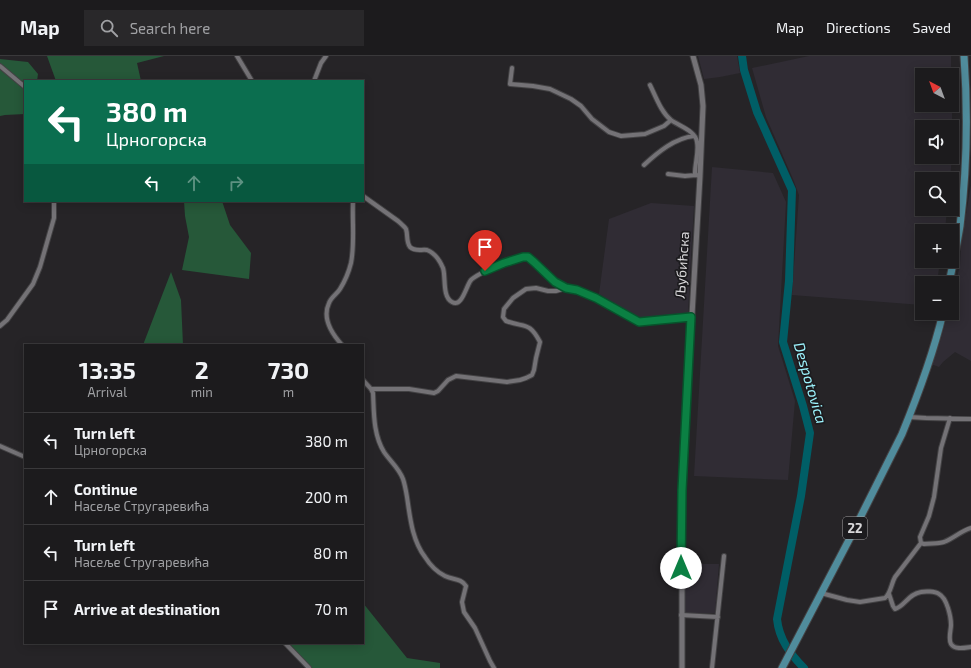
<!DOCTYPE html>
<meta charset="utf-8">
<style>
:root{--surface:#1c1b1d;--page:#29282a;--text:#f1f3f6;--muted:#a0a1a4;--line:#3a393b}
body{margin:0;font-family:"Exo 2",sans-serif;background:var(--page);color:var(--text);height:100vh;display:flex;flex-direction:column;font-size:15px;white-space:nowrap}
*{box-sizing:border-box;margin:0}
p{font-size:13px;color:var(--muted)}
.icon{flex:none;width:22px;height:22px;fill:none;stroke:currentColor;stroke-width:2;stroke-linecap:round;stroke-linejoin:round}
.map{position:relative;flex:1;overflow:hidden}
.panel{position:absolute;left:24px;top:288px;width:340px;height:300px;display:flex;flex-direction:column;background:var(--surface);border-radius:0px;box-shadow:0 2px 10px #0003,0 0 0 1px var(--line)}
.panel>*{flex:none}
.hud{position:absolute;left:24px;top:24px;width:340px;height:122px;border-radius:0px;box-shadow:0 2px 10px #0003,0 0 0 1px var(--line);background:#0b6e4f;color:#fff;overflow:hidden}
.needle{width:26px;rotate:319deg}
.tools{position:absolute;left:915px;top:12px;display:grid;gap:8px}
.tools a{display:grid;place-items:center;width:44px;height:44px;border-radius:0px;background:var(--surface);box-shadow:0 2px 10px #0003,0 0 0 1px var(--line);font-size:20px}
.pin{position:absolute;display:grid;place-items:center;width:34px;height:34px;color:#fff;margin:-41px -17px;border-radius:50% 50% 50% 0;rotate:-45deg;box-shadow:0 0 4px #0007}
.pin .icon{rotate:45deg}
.me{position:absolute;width:44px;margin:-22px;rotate:0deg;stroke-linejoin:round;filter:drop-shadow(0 0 3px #0008)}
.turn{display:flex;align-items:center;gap:14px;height:84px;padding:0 16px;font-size:18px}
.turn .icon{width:52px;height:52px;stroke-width:2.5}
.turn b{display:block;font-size:28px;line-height:34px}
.lanes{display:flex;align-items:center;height:38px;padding:0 16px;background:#0003;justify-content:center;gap:20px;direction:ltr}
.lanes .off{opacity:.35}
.eta{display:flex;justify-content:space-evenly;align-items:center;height:68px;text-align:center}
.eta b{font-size:24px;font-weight:700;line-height:28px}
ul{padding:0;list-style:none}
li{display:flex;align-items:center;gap:12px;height:56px;padding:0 16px;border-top:1px solid var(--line)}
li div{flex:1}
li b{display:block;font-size:15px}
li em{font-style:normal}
header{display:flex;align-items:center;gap:24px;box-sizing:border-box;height:56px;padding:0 20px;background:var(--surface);border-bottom:1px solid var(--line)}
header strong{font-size:19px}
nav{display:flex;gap:22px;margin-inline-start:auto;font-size:14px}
.search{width:280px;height:36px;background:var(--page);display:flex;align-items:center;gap:10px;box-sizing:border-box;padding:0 14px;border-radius:0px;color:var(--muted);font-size:15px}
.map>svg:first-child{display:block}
.built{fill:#302c34}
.forest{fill:#265839}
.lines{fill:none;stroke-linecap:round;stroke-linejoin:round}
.river{stroke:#005e66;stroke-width:8}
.minor-casing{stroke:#434244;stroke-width:6}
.tertiary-casing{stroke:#434244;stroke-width:7}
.primary-casing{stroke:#434244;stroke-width:9}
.minor{stroke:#747276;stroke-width:4}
.tertiary{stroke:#747276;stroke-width:5}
.primary{stroke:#508c9c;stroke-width:7}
.route-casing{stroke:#07532c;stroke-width:10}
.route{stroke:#0b8043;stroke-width:7}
.labels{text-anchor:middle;stroke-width:3.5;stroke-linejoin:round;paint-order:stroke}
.shield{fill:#1c1b1e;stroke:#a09fa1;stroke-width:1}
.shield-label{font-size:13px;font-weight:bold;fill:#d8d7d9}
.street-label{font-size:14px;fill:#d8d7d9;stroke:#1c1b1e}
.water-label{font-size:15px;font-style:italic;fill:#9df3fd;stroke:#1c1b1e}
</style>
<header>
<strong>Map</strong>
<div class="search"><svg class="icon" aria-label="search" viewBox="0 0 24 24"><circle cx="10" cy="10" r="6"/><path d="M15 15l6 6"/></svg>Search here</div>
<nav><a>Map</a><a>Directions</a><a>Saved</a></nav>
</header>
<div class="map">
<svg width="971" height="612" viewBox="0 0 971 612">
<rect width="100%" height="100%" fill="#262427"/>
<path class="built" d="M698,0h39l3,17 -20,4 -16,2z
M809,0h142v19h-29v30h30v48v-26h-30v30h30l-2,22h-28v30h25l-2,22h-23v30h18l-3,22h-15v22l-130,-10 7,-100 -6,-16 -27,-62 -14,-49z
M712,111l61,6 13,29 -8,144 17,55 -7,79 -94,-4z
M971,129v176l-16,-9 -12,10 -4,5 -8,-3 9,-22 8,-29h4v-17l8,-30 1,-23z
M651,147l43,3 -6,107 -26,4 -24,2 -39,-25 10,-75z
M685,508h34l-4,49h-31z"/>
<path class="forest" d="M47,0h117l-27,7 4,18h-85z
M0,3l28,3 10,12 -1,7h-12v33l-20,1 -5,1z
M184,145h38l8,24 21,28 -2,26 -67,-9 7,-33 -4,-21z
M171,216l10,28 2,45h-40z
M363,547l44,55 33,5v5h-128l-10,-10 -13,-15h74z"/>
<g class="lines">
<path class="river" d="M742,0l2,14 13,42 35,78 -3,91 -6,61 20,64 7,27 -9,63 -24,123c2,20 13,35 27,49"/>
<defs>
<path id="minor" d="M237,0l15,25
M0,10l25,21
M512,12l-2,16 23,2 17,3 21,10 10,7 11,13 17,13 12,4 24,-2 19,-8 7,-6
M314,25l7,-18 5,-7
M650,29c6,12 11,27 21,35 8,6 25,11 26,22 2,10 -2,21 -2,31l1,2 4,1
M644,109c14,-13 31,-27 50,-29
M668,118l17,2 11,-1
M363,140l35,25c2,2 6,5 8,8 2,6 0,13 4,18 5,5 12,2 17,3 8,3 13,11 16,18 3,9 -1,29 9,34 10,6 14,-16 19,-22 6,-6 47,-25 55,-23 10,2 21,20 30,25 3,2 7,5 11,6 3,1 8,1 11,2 14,4 26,12 38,18 8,4 16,13 24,14 5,0 10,-1 15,-1 12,-1 24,-3 36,-4
M0,270l7,-6 26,-36 7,-17 14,-49v-17
M342,289c-10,-11 -20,-27 -13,-42 2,-6 8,-9 11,-14 5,-8 9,-18 11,-26 4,-20 1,-42 2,-62
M363,324l8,9 2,4c1,19 0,41 11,59 6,9 15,16 19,27 2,6 3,12 4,18 3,20 5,43 18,60 5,8 12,15 20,19 8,4 16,2 21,10l-4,16 2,10 11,16 15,33 4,7
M371,333h38l25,4 4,-2 10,-11 8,-4 51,6 13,-2 6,-2 6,-3 2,-5 2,-12 4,-16c-11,-21 -15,-14 -34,-21l-3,-4 1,-8 9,-11 13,-9 10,-1 12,3h8l10,-3
M909,361l17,1 45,1
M950,362l-9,30 -7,49 -5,19 -9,21 1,6 3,1c7,-1 14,0 20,-2 10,-4 17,-11 27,-14
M0,390l25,11
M821,537l26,7 13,2 25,-4c6,-5 6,-14 10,-21l26,-34
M889,538l4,12 2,3c10,-3 13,-15 26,-17 4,-1 14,-1 18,2 8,4 12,23 12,31 0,5 -3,14 0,19 4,6 13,4 20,3
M681,559l37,2
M285,587l24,25
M712,612l12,-112"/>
<path id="tertiary" d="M682,612v-179l18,-313 3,-70 -2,-21 -8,-29"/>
<path id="primary" d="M949,227c4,-19 8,-38 11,-57 7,-56 8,-113 4,-170
M782,612l68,-130 52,-104c16,-39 31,-79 41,-121"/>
</defs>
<use href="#minor" class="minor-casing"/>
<use href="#tertiary" class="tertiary-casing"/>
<use href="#primary" class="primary-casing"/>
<use href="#minor" class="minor"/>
<use href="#tertiary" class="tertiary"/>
<use href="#primary" class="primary"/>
</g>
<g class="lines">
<defs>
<path id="route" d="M485,215l19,-8 19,-6h5l6,5 21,20 11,6 11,2 19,8 43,24 52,-5 -9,173 -1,78"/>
</defs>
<use href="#route" class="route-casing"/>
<use href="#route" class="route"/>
</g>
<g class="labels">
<rect class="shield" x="843" y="461" width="24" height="22" rx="3"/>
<g class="shield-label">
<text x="855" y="477">22</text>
</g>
<g class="street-label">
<text transform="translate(682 209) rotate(-86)" y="5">Љубићска</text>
</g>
<g class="water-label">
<text transform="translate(810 327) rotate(74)" y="5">Despotovica</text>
</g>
</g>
</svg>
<div class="tools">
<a><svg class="needle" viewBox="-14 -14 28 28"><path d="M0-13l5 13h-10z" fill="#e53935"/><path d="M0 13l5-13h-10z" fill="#a0a1a4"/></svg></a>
<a><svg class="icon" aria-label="sound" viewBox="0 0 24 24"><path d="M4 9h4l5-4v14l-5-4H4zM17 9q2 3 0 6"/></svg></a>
<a><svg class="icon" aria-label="search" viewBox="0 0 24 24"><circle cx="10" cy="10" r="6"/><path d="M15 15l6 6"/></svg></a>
<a>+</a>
<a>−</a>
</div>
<div class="pin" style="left:485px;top:215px;background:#d93025"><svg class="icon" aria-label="arrive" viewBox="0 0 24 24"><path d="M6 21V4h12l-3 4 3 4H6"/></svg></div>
<svg class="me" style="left:681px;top:512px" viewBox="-20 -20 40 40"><circle r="19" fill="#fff"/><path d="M0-13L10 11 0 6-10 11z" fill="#0b8043"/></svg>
<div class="hud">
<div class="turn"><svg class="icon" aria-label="left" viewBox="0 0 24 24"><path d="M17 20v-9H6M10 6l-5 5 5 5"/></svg><div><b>380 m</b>Црногорска</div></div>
<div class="lanes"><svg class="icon" aria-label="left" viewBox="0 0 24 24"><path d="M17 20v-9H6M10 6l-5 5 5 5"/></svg><svg class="icon off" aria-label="ahead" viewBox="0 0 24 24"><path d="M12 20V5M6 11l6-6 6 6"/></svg><svg class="icon off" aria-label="right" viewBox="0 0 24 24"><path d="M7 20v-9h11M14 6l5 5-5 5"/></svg></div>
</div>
<section class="panel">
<div class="eta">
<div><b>13:35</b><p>Arrival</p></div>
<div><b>2</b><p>min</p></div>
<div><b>730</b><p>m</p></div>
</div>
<ul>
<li><svg class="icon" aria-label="left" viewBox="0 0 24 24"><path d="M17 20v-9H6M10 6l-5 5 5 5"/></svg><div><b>Turn left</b><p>Црногорска</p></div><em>380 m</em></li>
<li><svg class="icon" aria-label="ahead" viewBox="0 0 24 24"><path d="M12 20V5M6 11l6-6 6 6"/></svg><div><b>Continue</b><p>Насеље Стругаревића</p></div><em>200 m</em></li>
<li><svg class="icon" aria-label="left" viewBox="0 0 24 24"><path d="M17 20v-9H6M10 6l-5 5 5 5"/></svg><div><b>Turn left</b><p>Насеље Стругаревића</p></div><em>80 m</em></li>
<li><svg class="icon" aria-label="arrive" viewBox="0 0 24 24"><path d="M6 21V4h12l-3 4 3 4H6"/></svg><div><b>Arrive at destination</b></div><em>70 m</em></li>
</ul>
</section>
</div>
